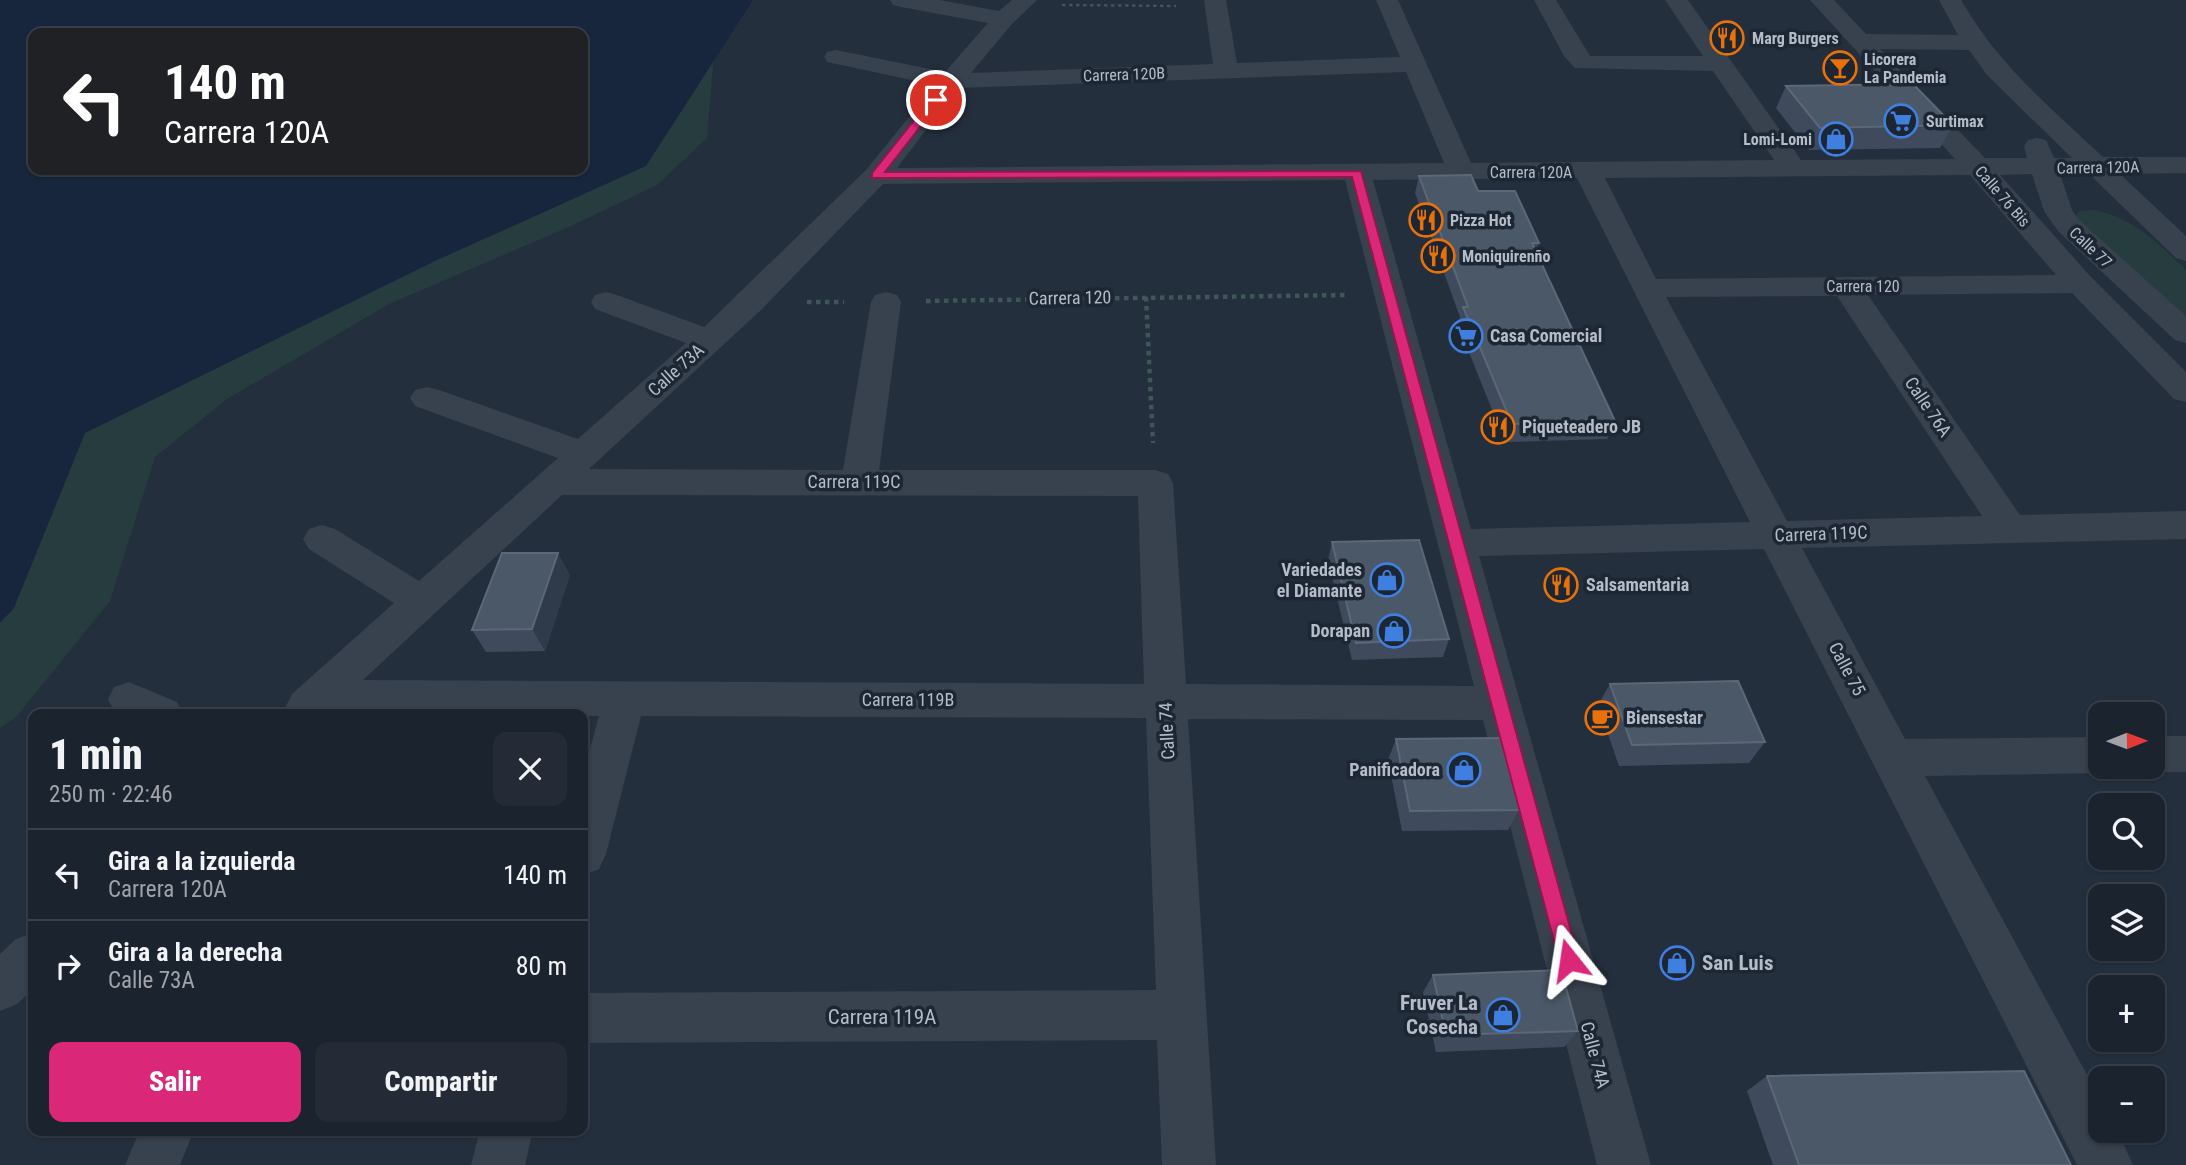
<!DOCTYPE html>
<html lang="es">
<meta charset="utf-8">
<style>
:root{--surface:#1b232e;--page:#242b36;--text:#f1f3f6;--muted:#a0a4aa;--line:#39404a;--accent:#db2777}
body{margin:0;font-family:"Roboto Condensed",sans-serif;background:var(--page);color:var(--text);height:100vh;display:flex;flex-direction:column;font-size:26px;white-space:nowrap}
*{box-sizing:border-box;margin:0}
p{font-size:23px;color:var(--muted)}
.icon{flex:none;width:38px;height:38px;fill:none;stroke:currentColor;stroke-width:2;stroke-linecap:round;stroke-linejoin:round}
.map{position:relative;flex:1;overflow:hidden}
.drawer{position:absolute;left:28px;top:709px;width:560px;height:427px;display:flex;flex-direction:column;background:var(--surface);border-radius:14px;box-shadow:0 2px 5px #0004,0 0 0 2px var(--line)}
.drawer>*{flex:none}
.hud{position:absolute;left:28px;top:28px;width:560px;height:147px;border-radius:14px;box-shadow:0 2px 5px #0004,0 0 0 2px var(--line);background:#202124;color:#fff;overflow:hidden}
.needle{width:46px;rotate:89deg}
.buttons{position:absolute;left:2088px;top:702px;display:grid;gap:14px}
.buttons a{display:grid;place-items:center;width:77px;height:77px;border-radius:14px;background:var(--surface);box-shadow:0 2px 5px #0004,0 0 0 2px var(--line);font-size:35px}
.pin{position:absolute;display:grid;place-items:center;width:60px;height:60px;color:#fff;margin:-30px;border:4px solid #fff;border-radius:50%;box-shadow:0 2px 7px #0007}
.me{position:absolute;width:77px;margin:-38px;rotate:345deg;stroke-linejoin:round;filter:drop-shadow(0 0 5px #0008)}
.turn{display:flex;align-items:center;gap:24px;height:147px;padding:0 21px;font-size:32px}
.turn .icon{width:91px;height:91px;stroke-width:2.5}
.turn b{display:block;font-size:49px;line-height:60px}
.round{display:grid;place-items:center;flex:none;width:74px;height:74px;border-radius:14px;background:var(--page)}
.summary{display:flex;align-items:center;justify-content:space-between;height:119px;padding:0 21px}
h1{font-size:42px;font-weight:800;line-height:52px}
.button{display:flex;gap:14px;margin-top:auto;padding:14px 21px}
.button a{flex:1;height:80px;border-radius:14px;background:var(--accent);color:#fff;font-size:28px;font-weight:800;line-height:80px;text-align:center}
.button a+a{background:var(--page);color:var(--text)}
ul{padding:0;list-style:none}
li{display:flex;align-items:center;gap:21px;height:91px;padding:0 21px;border-top:2px solid var(--line)}
li div{flex:1}
li b{display:block;font-size:26px}
li em{font-style:normal}
.map>svg:first-child{display:block}
.green{fill:#263c3f;fill-rule:evenodd}
.water{fill:#17263c;fill-rule:evenodd}
.lines{fill:none;stroke-linecap:round;stroke-linejoin:round}
.path-far1{stroke:#3f5557;stroke-width:2.5;stroke-dasharray:3.5 3.5;stroke-linecap:butt}
.path{stroke:#3f5557;stroke-width:4.5;stroke-dasharray:4.5 4.5;stroke-linecap:butt}
.minor{fill:#38414e;fill-rule:evenodd}
.wall{fill:#3f4b5c}
.shaded-wall{fill:#2f3b4b}
.building{fill:#4b5868;stroke:#5c6777;stroke-width:2}
.route{fill:#db2777;stroke:#8e194d;stroke-width:2}
.labels{text-anchor:middle;stroke-width:7;stroke-linejoin:round;paint-order:stroke}
.far-poi-label{font-size:16px;font-weight:bold;fill:#b4bcc9;stroke:#1d2633;text-anchor:start}
.far-street-label{font-size:16px;fill:#b4bcc9;stroke:#1d2633}
.street-label{font-size:18px;fill:#b4bcc9;stroke:#1d2633}
.poi-label{font-size:18px;font-weight:bold;fill:#b4bcc9;stroke:#1d2633;text-anchor:start}
.near-poi-label{font-size:21px;font-weight:bold;fill:#b4bcc9;stroke:#1d2633;text-anchor:start}
.near-street-label{font-size:21px;fill:#b4bcc9;stroke:#1d2633}
</style>
<div class="map">
<svg width="2186" height="1165" viewBox="0 0 2186 1165">
<rect width="100%" height="100%" fill="#242f3e"/>
<path class="green" d="M0,0h749l-34,41 -8,97 -50,47 -86,41 -182,78 -162,95 -72,58 -45,144 -93,115 -17,12zM33,33h550v137h-550z
M2096,210c43,12 58,30 90,60v53l-112,-105 6,-7z"/>
<path class="water" d="M0,0h753l-107,166 -211,95 -350,172 -71,175 -14,15zM33,33h550v137h-550z"/>
<g class="lines">
<path class="path-far1" d="M1062,5l114,1"/>
<path class="path" d="M1146,297l7,146
M926,301l421,-6
M807,302h37"/>
<path class="minor" d="M890,0h49l60,11 13,-11h25l-25,24 -41,49 242,-9 -9,-64h22l11,63 163,-6 -24,-57h22l73,163 303,-3 -61,-89 -138,-3 -11,-12 -30,-56h22l34,56h113l-38,-56h23l113,160 154,-1 -145,-159h24l32,34 92,1 -19,-35h22c38,66 88,106 142,157h83v16l-66,1 66,62v25l-10,-3 -87,-84h-29l12,36 6,9 108,97v27l-11,-3 -117,-109 -14,-20 -12,-37 -32,1 91,102 95,95v30l-12,-3 -102,-106 -204,2 152,220 166,-4v28l-384,9 103,191 195,-2v29h16l-16,7 -175,3 175,323v31h17l16,35h-56l-313,-616 -285,7 172,609h-54l-114,-445 -295,-1 28,446h-54l-5,-125 -574,3v-50l573,-3 -10,-272 -505,-2 -35,138 -7,15 -16,6v-101l16,-58 -309,-2 -4,-8 6,-12 102,-91 -85,-54 -6,-10 6,-10 13,-4 13,4 84,52 139,-123 -143,-52 -5,-8 5,-8 12,-3 12,3 139,49 108,-96 -91,-34 -4,-7 4,-7 11,-3 11,3 87,32 162,-157 69,-85 -108,-23 -3,-5 3,-5 9,-2 109,22 43,-49 -87,-16 -8,-2zM1880,49l89,1 18,25 85,83h-18l-8,-18 -9,-2 -9,2 -4,6 3,12h-42zM1406,72l38,91 -547,5 61,-80zM1970,175l86,100 -400,4 -51,-101zM1577,178l173,344 -279,7 -98,-349zM1345,180l129,506 -288,-2 -13,-201 -5,-9 -13,-4h-276l22,-168 -4,-7 -11,-3 -11,3 -4,7 -28,168 -254,-1 172,-159 122,-126zM1837,296l145,220 -195,5 -121,-224zM562,495l576,1 6,188 -781,-4z
M129,682l48,20 6,12h-63l-6,-3 -6,-12 6,-12z
M2152,736h34v36h-34l-15,-5 15,-1z
M33,933v56l-16,15 -17,7v-57l16,-15z
M140,1130h54l-14,35h-55z
M480,1130h53l-8,35h-54z"/>
</g>
<path class="wall" d="M1786,86l167,39 -13,23 -131,2 -33,-42z
M1419,176l59,15 61,52 -3,9 79,169 -8,18 -102,3 -47,-117 2,-8 -45,-124z
M1332,542l117,97 -6,18 -91,3 -24,-100z
M570,575l-25,76 -59,1 -14,-22z
M1610,684l155,58 -16,21 -130,3 -21,-61z
M1396,739l123,71 -11,20 -106,1 -14,-71z
M1433,975l145,56 -14,16 -128,5 -13,-60z
M1767,1076l304,89h-298l-26,-74z"/>
<path class="shaded-wall" d="M558,553l12,22 -25,76 -13,-22z"/>
<path class="building" d="M1913,84l40,41 -133,3 -34,-42z
M1471,175l7,16h37l24,52h-7l83,178 -103,3 -49,-117h5l-49,-131z
M1419,540l30,99 -93,4 -24,-101z
M502,553h56l-26,76 -60,1z
M1738,681l27,61 -133,3 -22,-61z
M1500,738l19,72 -109,1 -14,-72z
M1561,970l17,61 -132,4 -13,-60z
M2024,1071l47,94h-272l-32,-89z"/>
<path class="route" d="M932,98l9,2 -56,72 476,-1 218,789 -3,7 -7,2 -7,-2 -3,-7 -207,-783 -480,1v-5z"/>
<defs>
<symbol id="restaurant-ring" viewBox="-11 -11 22 22"><circle r="9.5" fill="#1d2633" stroke="#e8710a" stroke-width="1.5"/><path d="M-5-6h1v4h1v-4h1v4h1v-4h1v5L-1.5 .5V6h-2V.5L-5-1ZM5-6V6H3V1.5H1.5Q1.5-4 5-6Z" fill="#e8710a"/></symbol>
<symbol id="bar-ring" viewBox="-11 -11 22 22"><circle r="9.5" fill="#1d2633" stroke="#e8710a" stroke-width="1.5"/><path d="M-6-5H6L.8 .8V4.5H3.5V6h-7V4.5H-.8V.8Z" fill="#e8710a"/></symbol>
<symbol id="supermarket-ring" viewBox="-11 -11 22 22"><circle r="9.5" fill="#1d2633" stroke="#3f7fe0" stroke-width="1.5"/><path d="M-6-5.5h2.5l.6 2H6L4.5 2H-2.5L-4.4-4H-6ZM-1.5 3.2a1.3 1.3 0 1 0 .1 0ZM3 3.2a1.3 1.3 0 1 0 .1 0Z" fill="#3f7fe0"/></symbol>
<symbol id="shop-ring" viewBox="-11 -11 22 22"><circle r="9.5" fill="#1d2633" stroke="#3f7fe0" stroke-width="1.5"/><path d="M-5-2.5h2.3a2.7 3.5 0 0 1 5.4 0H5L5.5 6h-11ZM-1.5-2.5h3a1.5 2.3 0 0 0-3 0Z" fill="#3f7fe0"/></symbol>
<symbol id="cafe-ring" viewBox="-11 -11 22 22"><circle r="9.5" fill="#1d2633" stroke="#e8710a" stroke-width="1.5"/><path d="M-5.5-4.5H6V0H3Q3 3.5 0 3.5H-2.5Q-5.5 3.5-5.5 0ZM3-3.2v2h1.7v-2ZM-6 4.5H4V6H-6Z" fill="#e8710a"/></symbol>
</defs>
<g fill-rule="evenodd">
<use href="#restaurant-ring" x="1708" y="19" width="38" height="38"/>
<use href="#bar-ring" x="1821" y="49" width="38" height="38"/>
<use href="#supermarket-ring" x="1882" y="102" width="38" height="38"/>
<use href="#shop-ring" x="1817" y="120" width="38" height="38"/>
<use href="#restaurant-ring" x="1407" y="201" width="38" height="38"/>
<use href="#restaurant-ring" x="1419" y="237" width="38" height="38"/>
<use href="#supermarket-ring" x="1447" y="317" width="38" height="38"/>
<use href="#restaurant-ring" x="1479" y="408" width="38" height="38"/>
<use href="#shop-ring" x="1368" y="561" width="38" height="38"/>
<use href="#restaurant-ring" x="1542" y="566" width="38" height="38"/>
<use href="#shop-ring" x="1375" y="612" width="38" height="38"/>
<use href="#cafe-ring" x="1583" y="699" width="38" height="38"/>
<use href="#shop-ring" x="1445" y="751" width="38" height="38"/>
<use href="#shop-ring" x="1658" y="944" width="38" height="38"/>
<use href="#shop-ring" x="1484" y="996" width="38" height="38"/>
</g>
<g class="labels">
<g class="far-poi-label">
<text x="1752" y="44">Marg Burgers</text>
<text x="1864" y="65">Licorera<tspan x="1864" dy="18">La Pandemia</tspan></text>
<text x="1926" y="127">Surtimax</text>
<text x="1812" y="145" text-anchor="end">Lomi-Lomi</text>
<text x="1450" y="226">Pizza Hot</text>
<text x="1462" y="262">Moniquirenño</text>
</g>
<g class="far-street-label">
<text transform="translate(1124 74) rotate(-2)" y="6">Carrera 120B</text>
<text transform="translate(2098 167) rotate(-1)" y="6">Carrera 120A</text>
<text x="1531" y="178">Carrera 120A</text>
<text transform="translate(2003 196) rotate(49)" y="6">Calle 76 Bis</text>
<text transform="translate(2091 247) rotate(43)" y="6">Calle 77</text>
<text x="1863" y="292">Carrera 120</text>
</g>
<g class="street-label">
<text transform="translate(1070 298) rotate(-1)" y="6">Carrera 120</text>
<text transform="translate(676 370) rotate(-42)" y="6">Calle 73A</text>
<text transform="translate(1928 407) rotate(56)" y="6">Calle 76A</text>
<text x="854" y="488">Carrera 119C</text>
<text transform="translate(1821 534) rotate(-2)" y="6">Carrera 119C</text>
<text transform="translate(1847 669) rotate(62)" y="6">Calle 75</text>
<text x="908" y="706">Carrera 119B</text>
<text transform="translate(1167 731) rotate(-93)" y="6">Calle 74</text>
<text transform="translate(1595 1055) rotate(75)" y="6">Calle 74A</text>
</g>
<g class="poi-label">
<text x="1490" y="342">Casa Comercial</text>
<text x="1522" y="433">Piqueteadero JB</text>
<text x="1362" y="576" text-anchor="end">Variedades<tspan x="1362" dy="21">el Diamante</tspan></text>
<text x="1586" y="591">Salsamentaria</text>
<text x="1370" y="637" text-anchor="end">Dorapan</text>
<text x="1626" y="724">Biensestar</text>
<text x="1440" y="776" text-anchor="end">Panificadora</text>
</g>
<g class="near-poi-label">
<text x="1702" y="970">San Luis</text>
<text x="1478" y="1010" text-anchor="end">Fruver La<tspan x="1478" dy="24">Cosecha</tspan></text>
</g>
<g class="near-street-label">
<text x="882" y="1024">Carrera 119A</text>
</g>
</g>
</svg>
<div class="buttons">
<a><svg class="needle" viewBox="-14 -14 28 28"><path d="M0-13l5 13h-10z" fill="#e53935"/><path d="M0 13l5-13h-10z" fill="#a0a4aa"/></svg></a>
<a><svg class="icon" aria-label="search" viewBox="0 0 24 24"><circle cx="10" cy="10" r="6"/><path d="M15 15l6 6"/></svg></a>
<a><svg class="icon" aria-label="layers" viewBox="0 0 24 24"><path d="M12 4l9 5-9 5-9-5zM3 14l9 5 9-5"/></svg></a>
<a>+</a>
<a>−</a>
</div>
<div class="pin" style="left:936px;top:100px;background:#d93025"><svg class="icon" aria-label="arrive" viewBox="0 0 24 24"><path d="M6 21V4h12l-3 4 3 4H6"/></svg></div>
<svg class="me" style="left:1569px;top:960px" viewBox="-20 -20 40 40"><path d="M0-17L14 15 0 8-14 15z" fill="#db2777" stroke="#fff" stroke-width="4"/></svg>
<div class="hud">
<div class="turn"><svg class="icon" aria-label="left" viewBox="0 0 24 24"><path d="M17 20v-9H6M10 6l-5 5 5 5"/></svg><div><b>140 m</b>Carrera 120A</div></div>
</div>
<section class="drawer">
<div class="summary"><div><h1>1 min</h1><p>250 m · 22:46</p></div><a class="round"><svg class="icon" aria-label="close" viewBox="0 0 24 24"><path d="M6 6l12 12M18 6L6 18"/></svg></a></div>
<ul>
<li><svg class="icon" aria-label="left" viewBox="0 0 24 24"><path d="M17 20v-9H6M10 6l-5 5 5 5"/></svg><div><b>Gira a la izquierda</b><p>Carrera 120A</p></div><em>140 m</em></li>
<li><svg class="icon" aria-label="right" viewBox="0 0 24 24"><path d="M7 20v-9h11M14 6l5 5-5 5"/></svg><div><b>Gira a la derecha</b><p>Calle 73A</p></div><em>80 m</em></li>
</ul>
<div class="button"><a>Salir</a><a>Compartir</a></div>
</section>
</div>
